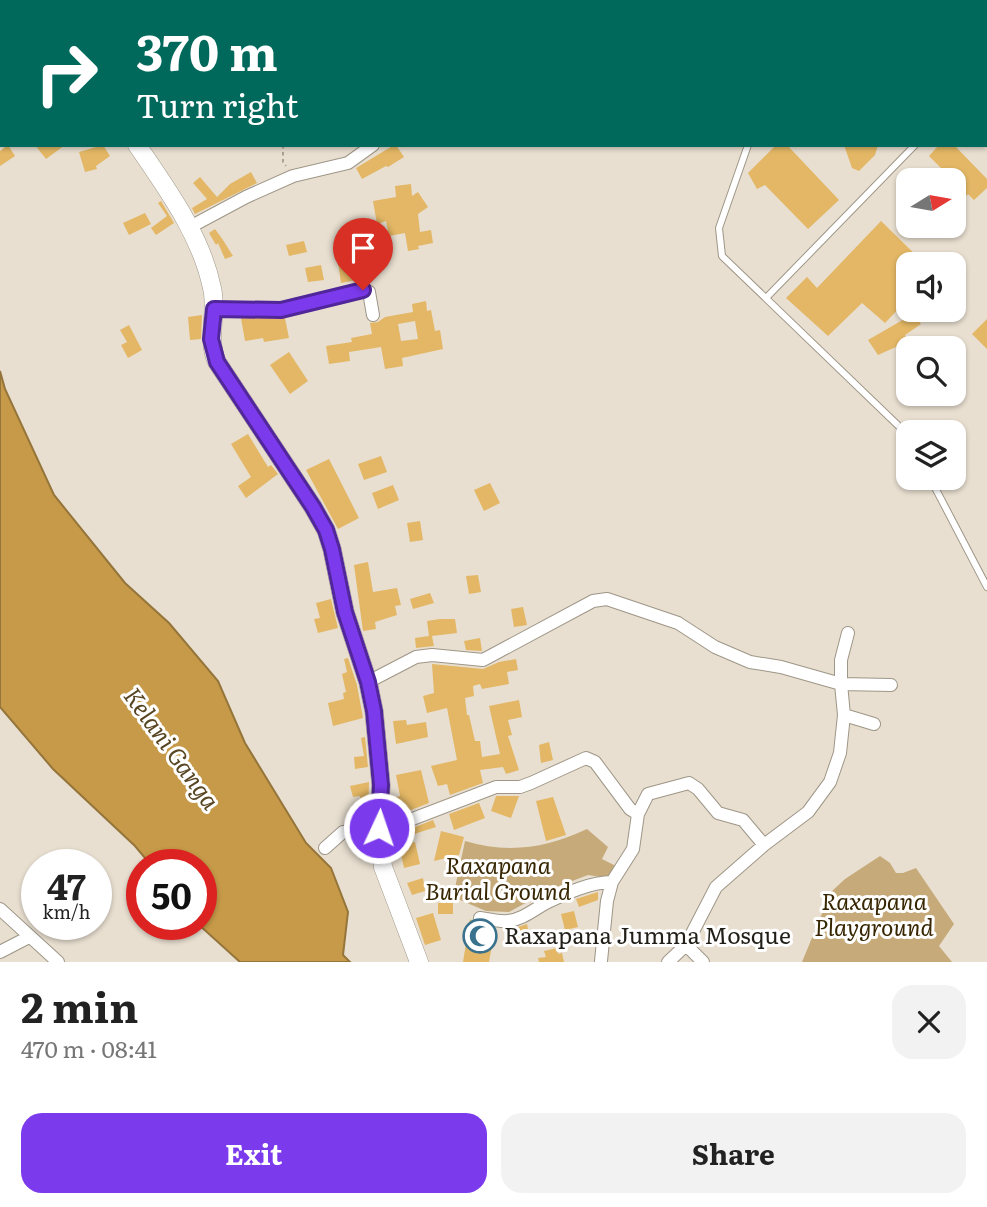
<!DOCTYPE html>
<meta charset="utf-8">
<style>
:root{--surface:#fff;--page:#f2f2f2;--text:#222;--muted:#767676;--accent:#7c3aed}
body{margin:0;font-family:Literata,serif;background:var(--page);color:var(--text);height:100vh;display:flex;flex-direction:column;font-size:26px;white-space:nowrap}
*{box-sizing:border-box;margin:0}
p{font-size:23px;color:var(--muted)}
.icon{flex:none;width:38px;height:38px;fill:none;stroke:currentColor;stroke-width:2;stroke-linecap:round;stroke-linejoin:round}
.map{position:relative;height:962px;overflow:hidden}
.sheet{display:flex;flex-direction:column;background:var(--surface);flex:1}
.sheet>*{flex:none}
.guide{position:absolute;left:0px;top:0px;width:987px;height:147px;box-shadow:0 2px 5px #0004;background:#00695c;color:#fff;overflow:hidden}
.needle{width:46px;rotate:79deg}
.buttons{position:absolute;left:896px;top:168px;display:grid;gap:14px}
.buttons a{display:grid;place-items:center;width:70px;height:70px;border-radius:14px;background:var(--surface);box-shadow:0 2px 5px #0004;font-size:35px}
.speed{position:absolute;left:21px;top:849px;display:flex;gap:14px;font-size:35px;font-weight:700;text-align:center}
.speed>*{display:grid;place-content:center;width:91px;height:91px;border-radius:50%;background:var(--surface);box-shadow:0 2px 5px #0004;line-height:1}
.speed small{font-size:18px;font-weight:400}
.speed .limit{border:10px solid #d22;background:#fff;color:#111}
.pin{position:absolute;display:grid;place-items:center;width:60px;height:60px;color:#fff;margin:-72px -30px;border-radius:50% 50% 50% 0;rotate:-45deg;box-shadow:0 0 7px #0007}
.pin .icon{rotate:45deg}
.me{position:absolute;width:77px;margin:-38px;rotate:3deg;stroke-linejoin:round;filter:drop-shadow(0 0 5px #0008)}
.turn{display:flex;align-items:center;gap:24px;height:147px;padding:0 21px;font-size:32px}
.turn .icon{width:91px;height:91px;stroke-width:2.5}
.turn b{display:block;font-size:49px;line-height:60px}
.round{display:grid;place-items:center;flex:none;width:74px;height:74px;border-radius:21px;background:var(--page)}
.summary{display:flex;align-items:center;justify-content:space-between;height:119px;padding:0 21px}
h1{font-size:42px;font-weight:700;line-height:52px}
.cta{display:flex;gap:14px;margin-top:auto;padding:14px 21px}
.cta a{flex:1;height:80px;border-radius:21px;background:var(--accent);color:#fff;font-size:28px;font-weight:700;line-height:80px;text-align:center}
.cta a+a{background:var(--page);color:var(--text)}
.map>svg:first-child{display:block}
.green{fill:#c6aa7a}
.water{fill:#c69a48;stroke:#95753a;stroke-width:2}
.building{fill:#e3b765;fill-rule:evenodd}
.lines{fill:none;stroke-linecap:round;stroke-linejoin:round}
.service-casing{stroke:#9e9687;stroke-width:8}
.minor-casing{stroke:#9e9687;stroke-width:14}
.secondary-casing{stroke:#9e9687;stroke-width:19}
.path{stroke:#a8a195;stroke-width:2;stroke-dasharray:3.5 3.5;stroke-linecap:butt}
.service{stroke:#fff;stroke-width:6}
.minor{stroke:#fff;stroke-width:12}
.secondary{stroke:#fff;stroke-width:18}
.route-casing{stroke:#51269a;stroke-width:18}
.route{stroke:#7c3aed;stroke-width:12}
.labels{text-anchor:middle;stroke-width:6;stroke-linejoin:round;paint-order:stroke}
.park-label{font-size:23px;font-style:italic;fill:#372601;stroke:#fff}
.poi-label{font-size:23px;fill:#221f19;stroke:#fff;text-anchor:start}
.water-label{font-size:24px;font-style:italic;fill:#584522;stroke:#fff}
</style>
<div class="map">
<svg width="987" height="962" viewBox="0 0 987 962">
<rect width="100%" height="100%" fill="#e8dfd0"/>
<path class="green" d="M130,0h321l-320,2z
M587,829l21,18 -6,12 14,7 -8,12 -20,-3 -37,14 -42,23 -23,-1 -33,-14 12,-56c43,13 82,7 122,-12z
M880,856l10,7 6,10h7l13,-5 38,56 -15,22 13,16h-150l29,-70 14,-13z"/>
<path class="water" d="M0,371l5,18 49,106 71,88 44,40 49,58 27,62 61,100 25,25 17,44 -5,43 7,7h-110l-42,-38h3v-60h-51l-15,-18 -82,-77 -53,-62z"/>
<path class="building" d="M8,145l7,11 -15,10v-15z
M35,145h30l-19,14z
M103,145l7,11 -14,10 1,3 -12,3 -6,-20z
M394,145h2l8,12 -16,10 -2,-1 -24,13 -6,-11z
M776,145h11l52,55 -31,29 -43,-44 -8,4 -9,-16z
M844,145h34l-3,10 -16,16 -7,-3z
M939,145h15l33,34v9l-13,12 -6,-6 -7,7 -7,-7v-14h-11l5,-5 -19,-19z
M251,172l6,11 -62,31 -3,-6 15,-9 -14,-16 7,-6 17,20 13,-13z
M411,184l1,12 6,-4 10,15 -10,7 2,18 11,-2 2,13 -15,3 1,3 -11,2 -3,-18 -16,3 -3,-15 -9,3 -4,-23 23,-4 -1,-11z
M161,201l13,22 -18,12 -5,-7 16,-12 -9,-13z
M145,213l6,11 -22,11 -6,-12z
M881,221l44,43h-17v35l-23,24 -23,-20 -34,33 -42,-38 21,-21 10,11z
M361,225l4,20 -13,2 -4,-20z
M215,229l8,11 10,16 -8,3 -7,-16 -2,2 -7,-12z
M304,241l3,11 -18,4 -3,-11z
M353,259v3l17,-2 2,10 -17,3 1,7 -15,3 -3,-21z
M321,265l3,15 -16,2 -3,-14z
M426,301l1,10 4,-1 4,21 5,-1 3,19 -41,9 1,8 -18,3 -4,-22 -32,5 1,9 -21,3 -3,-18 26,-4 -1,-4 21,-4 -2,-11 8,-1 7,-5 28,-5 -1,-8zM415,321l3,18 -17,2 -3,-17z
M913,314l8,10 -16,11 2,7 -29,13 -10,-15z
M202,315l-1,24 -11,1 -2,-23z
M241,318h44l4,20 -25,4 -1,-4 -18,3z
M987,319v30l-15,-15z
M129,325l13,25 -14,8 -7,-13 6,-3 -7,-12z
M289,352l19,29 -18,13 -20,-29z
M248,434l20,33 3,-2 7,9 -32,24 -8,-12 13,-9 -20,-33z
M381,456l6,16 -23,8 -6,-16z
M329,459l30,59 -21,11 -32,-59z
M490,483l10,20 -16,8 -10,-21z
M393,485l6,15 -21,9 -6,-16z
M420,521l3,19 -13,2 -3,-19z
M368,562l5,30 24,-4 4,17 -6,1 2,9 -22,7 1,7 -13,2 -9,-66z
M478,575l3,17 -12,2 -3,-18z
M430,593l4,10 -21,6 -3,-10z
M331,599l7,29 -20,5 -4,-14 6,-1 -4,-15z
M523,607l4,18 -13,2 -3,-18z
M440,619h15l2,14 -25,3 2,10 -18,2 -1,-10 14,-2 -2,-15z
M480,638l2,13 -16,-1 -2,-9z
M348,658l9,27 6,33 -30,8 -5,-23 16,-4 -1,-6 3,-1 -4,-18 5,-2 -3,-13z
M516,659l2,11 -11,2 2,12 -27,5 -2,-5 -7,2 1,10 -9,2 2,17h2l6,26h5l2,16 18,-3 -11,-48 30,-6 3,17 -14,3 4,15 -4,1 11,34 -13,4 -3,-7 -23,3 3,13 -33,12 -3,-11 -9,2 -7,-20 26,-6 -10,-52 -20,5 -4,-17 11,-3 -2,-29 51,5 16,-7z
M406,720l1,5 19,-3 2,15 -32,7 -3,-23z
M365,737l3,30 -13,2 -1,-12 10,-1 -3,-18z
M549,742l4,18 -12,3 -2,-18z
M421,770l8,33 -31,12 -4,-17 6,-2 -4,-21z
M369,782l-1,34 -4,1 -4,-21 -7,1 -3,-11z
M496,796h23l-8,22 -20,-7z
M553,797l13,38 -20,6 -10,-40z
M479,803l6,15 -31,12 -5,-16z
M433,820l3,7 -25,8 -1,-6z
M441,831l23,6 -5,18 -25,6z
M415,842l5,22 -16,4 -5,-23z
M423,878l2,13 -13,4 -5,-12z
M598,892v8l-19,7 -3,-8z
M438,903h15v11h-15z
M574,911l4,16 -13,3 -4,-16z
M433,913l8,27 -16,5 -9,-27z
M470,919l8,7 17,3 -6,33h-26z
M527,924l3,16 -16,3 -3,-14z
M557,948l1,6 4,-1 2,9h-25l-1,-4 8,-1 -2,-6z"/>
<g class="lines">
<defs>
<path id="service" d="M792,0v2
M907,2l1,-2
M985,118l2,2
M748,145l-29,83 3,28 186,179
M766,298l149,-153
M930,478l57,109"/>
<path id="minor" d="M498,2l2,-2
M190,227l56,-30 47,-21 55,-13 25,-18
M214,309l67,1 82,-20 6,2 4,23
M848,633l-7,27v24l50,1
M368,682l48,-25 16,-2 51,5 110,-59 14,-2 71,24 37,24 35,15 31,5 60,17 3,31 -4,38 -10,29 -22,30 -44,33 -48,42 -30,58 -18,17
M844,715l30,9
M325,848l18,-16 30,-2 29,-7 94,-36h24l11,-4 55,-25 9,4 35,47 8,5
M0,909l58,53
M480,918c8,1 19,4 28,3 16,-2 26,-12 40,-19 19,-9 43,-20 64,-20
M686,945l17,17
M0,952l29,-15
M601,961l6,-60 5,-19 21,-33 5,-35 10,-20 41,-11 9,6 20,24 25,7 21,25"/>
<path id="secondary" d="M0,10l2,1
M137,145c30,44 64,90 75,143 6,25 -6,50 5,74l96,145 13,23 6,19 13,63 23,70 6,29 7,74 -2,43 4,39 36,95"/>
</defs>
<use href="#service" class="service-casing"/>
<use href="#minor" class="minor-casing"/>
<use href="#secondary" class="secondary-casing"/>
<path class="path" d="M282,2l1,-2
M283,145v17l3,4"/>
<use href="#service" class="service"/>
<use href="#minor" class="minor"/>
<use href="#secondary" class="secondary"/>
</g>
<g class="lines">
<defs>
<path id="route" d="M363,290l-82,20 -67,-1 -3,30 6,23 96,145 13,23 6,19 13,63 23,70 6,29 7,74 -2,43"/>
</defs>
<use href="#route" class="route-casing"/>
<use href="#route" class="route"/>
</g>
<defs>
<symbol id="mosque-ring" viewBox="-11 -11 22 22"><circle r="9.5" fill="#fff" stroke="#3a718c" stroke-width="1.5"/><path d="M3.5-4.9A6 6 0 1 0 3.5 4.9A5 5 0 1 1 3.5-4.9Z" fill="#3a718c"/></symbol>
</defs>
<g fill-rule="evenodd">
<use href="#mosque-ring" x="461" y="917" width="38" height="38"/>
</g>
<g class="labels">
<g class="park-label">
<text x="498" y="874">Raxapana<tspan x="498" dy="26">Burial Ground</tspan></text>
<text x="874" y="910">Raxapana<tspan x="874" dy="26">Playground</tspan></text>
</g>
<g class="poi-label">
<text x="504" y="944">Raxapana Jumma Mosque</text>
</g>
<g class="water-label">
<text transform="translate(171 749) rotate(54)" y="8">Kelani Ganga</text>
</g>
</g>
</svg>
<div class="buttons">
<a><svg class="needle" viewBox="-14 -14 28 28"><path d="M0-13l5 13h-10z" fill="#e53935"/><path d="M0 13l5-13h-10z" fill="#767676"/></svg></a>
<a><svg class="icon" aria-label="sound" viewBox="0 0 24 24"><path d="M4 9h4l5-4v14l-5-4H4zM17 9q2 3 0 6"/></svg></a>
<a><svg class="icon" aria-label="search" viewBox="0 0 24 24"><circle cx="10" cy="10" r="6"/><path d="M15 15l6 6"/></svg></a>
<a><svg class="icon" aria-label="layers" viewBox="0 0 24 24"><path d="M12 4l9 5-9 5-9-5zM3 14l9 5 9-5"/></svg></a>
</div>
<div class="speed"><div>47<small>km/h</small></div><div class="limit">50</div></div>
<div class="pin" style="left:363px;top:290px;background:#d93025"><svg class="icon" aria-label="arrive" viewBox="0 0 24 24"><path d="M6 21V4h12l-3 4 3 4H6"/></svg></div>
<svg class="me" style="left:379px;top:828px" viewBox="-20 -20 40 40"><circle r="17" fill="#7c3aed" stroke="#fff" stroke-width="3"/><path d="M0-11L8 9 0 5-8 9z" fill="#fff"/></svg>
<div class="guide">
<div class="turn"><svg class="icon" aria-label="right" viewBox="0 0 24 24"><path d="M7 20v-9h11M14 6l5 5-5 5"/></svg><div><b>370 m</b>Turn right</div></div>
</div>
</div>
<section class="sheet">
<div class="summary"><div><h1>2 min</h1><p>470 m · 08:41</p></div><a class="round"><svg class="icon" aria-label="close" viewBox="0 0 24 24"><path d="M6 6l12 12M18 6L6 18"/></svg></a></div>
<div class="cta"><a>Exit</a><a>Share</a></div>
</section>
